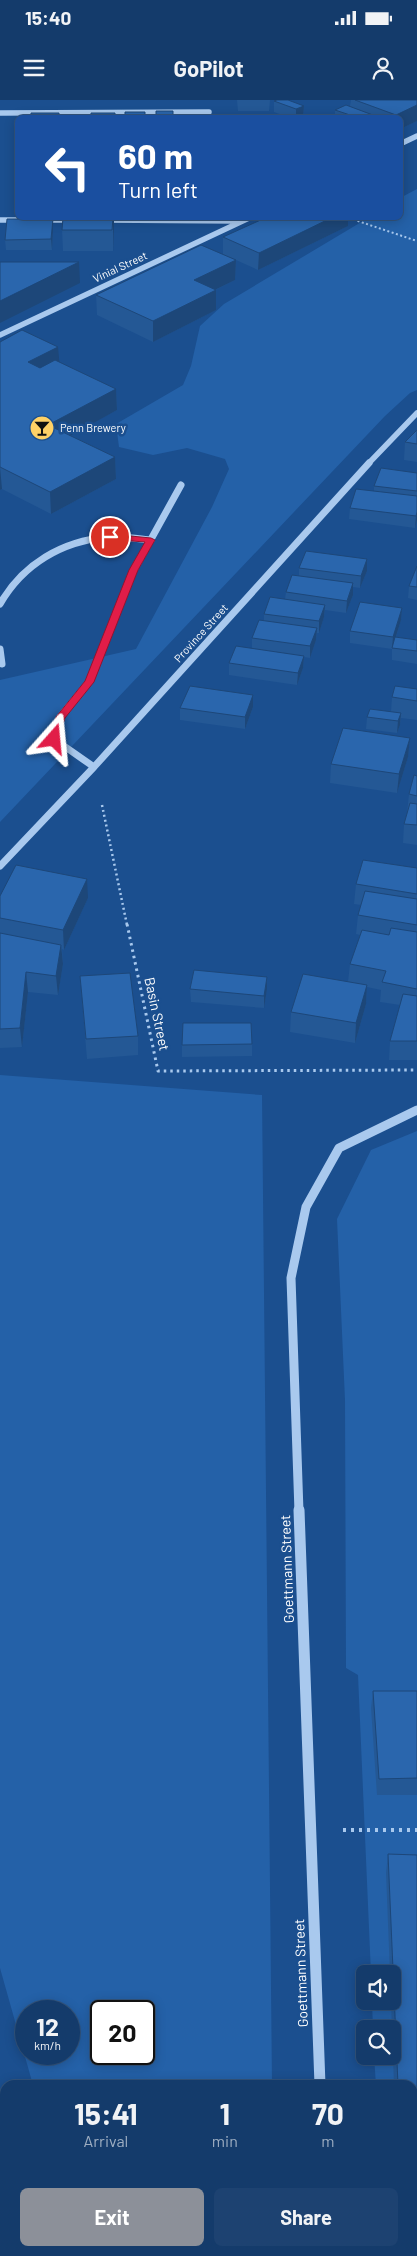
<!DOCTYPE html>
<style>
:root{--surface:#143b6b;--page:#1d4271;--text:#f1f3f6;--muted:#9dadc1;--line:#33557e;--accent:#8c9099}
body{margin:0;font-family:Barlow,sans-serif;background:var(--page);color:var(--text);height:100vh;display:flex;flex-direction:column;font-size:19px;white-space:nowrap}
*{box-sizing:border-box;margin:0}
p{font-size:16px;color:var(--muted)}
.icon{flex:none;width:28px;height:28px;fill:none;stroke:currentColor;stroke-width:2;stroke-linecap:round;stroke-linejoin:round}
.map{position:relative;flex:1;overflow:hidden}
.side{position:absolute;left:0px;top:1980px;width:418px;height:176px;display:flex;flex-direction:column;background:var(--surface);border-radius:15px 15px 0 0;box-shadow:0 2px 12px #0003,0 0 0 1px var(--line)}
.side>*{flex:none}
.banner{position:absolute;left:15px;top:15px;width:388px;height:105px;border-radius:8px;box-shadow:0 2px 12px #0003,0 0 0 1px var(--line);background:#1a4fa0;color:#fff;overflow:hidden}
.fabs{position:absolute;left:356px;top:1865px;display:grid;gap:10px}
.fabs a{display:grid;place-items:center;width:45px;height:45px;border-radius:8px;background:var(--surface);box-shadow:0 2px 12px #0003,0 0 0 1px var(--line);font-size:25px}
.speed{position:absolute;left:15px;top:1900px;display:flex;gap:10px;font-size:25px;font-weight:700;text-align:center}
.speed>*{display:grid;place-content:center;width:65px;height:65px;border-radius:50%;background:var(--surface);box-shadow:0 2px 12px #0003,0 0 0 1px var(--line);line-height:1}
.speed small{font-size:12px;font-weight:400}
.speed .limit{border:2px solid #111;border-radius:8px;background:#fff;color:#111}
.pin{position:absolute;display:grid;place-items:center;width:42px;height:42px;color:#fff;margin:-21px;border:2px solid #fff;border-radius:50%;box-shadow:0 1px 5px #0007}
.me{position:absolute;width:55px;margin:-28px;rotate:18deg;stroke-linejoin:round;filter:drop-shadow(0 0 4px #0008)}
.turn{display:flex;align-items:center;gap:18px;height:105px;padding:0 20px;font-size:22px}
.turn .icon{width:65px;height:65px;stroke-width:2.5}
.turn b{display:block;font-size:35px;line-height:42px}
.eta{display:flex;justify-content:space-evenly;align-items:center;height:85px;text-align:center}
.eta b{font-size:30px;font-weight:700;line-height:35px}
.action{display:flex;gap:10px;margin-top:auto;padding:10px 20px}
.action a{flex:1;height:58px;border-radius:8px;background:var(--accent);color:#fff;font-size:20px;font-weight:700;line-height:58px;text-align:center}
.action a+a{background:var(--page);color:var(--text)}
.status{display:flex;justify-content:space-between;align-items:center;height:35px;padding:0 25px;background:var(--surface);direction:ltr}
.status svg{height:14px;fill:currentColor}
header{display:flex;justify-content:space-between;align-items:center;height:65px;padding:0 20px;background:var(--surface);font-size:22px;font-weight:700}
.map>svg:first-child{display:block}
.green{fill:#2461a8;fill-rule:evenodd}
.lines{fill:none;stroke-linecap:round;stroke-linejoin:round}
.path-far3{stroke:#a9c9ee;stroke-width:2;stroke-dasharray:2 2.5;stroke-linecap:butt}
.path-far2{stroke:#a9c9ee;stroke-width:2.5;stroke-dasharray:2 3;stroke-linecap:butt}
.path-far1{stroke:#a9c9ee;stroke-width:3;stroke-dasharray:2.5 4;stroke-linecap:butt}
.path{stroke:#a9c9ee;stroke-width:4;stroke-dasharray:3 5;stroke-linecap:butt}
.minor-far3{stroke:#a9c9ee;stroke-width:5.5}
.minor-far2{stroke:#a9c9ee;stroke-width:7}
.minor-far1{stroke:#a9c9ee;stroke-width:9}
.minor{stroke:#a9c9ee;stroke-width:11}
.wall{fill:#245895}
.shaded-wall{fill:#1d4779}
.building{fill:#2a66ad;stroke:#1d4779}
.route{fill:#e11d48;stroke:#92132f}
.labels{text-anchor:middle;stroke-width:5;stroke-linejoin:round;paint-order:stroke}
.far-street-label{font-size:11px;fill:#fff;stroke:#1b4f8f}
.far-poi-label{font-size:11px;fill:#fff;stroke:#1b4f8f;text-anchor:start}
.street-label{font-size:14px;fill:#fff;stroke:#1b4f8f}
</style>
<div class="status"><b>15:40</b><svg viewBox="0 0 49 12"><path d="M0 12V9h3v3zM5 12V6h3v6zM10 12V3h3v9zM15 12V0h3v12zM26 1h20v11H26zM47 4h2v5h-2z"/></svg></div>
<header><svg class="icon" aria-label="menu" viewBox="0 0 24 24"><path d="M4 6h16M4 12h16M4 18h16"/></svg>GoPilot<svg class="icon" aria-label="person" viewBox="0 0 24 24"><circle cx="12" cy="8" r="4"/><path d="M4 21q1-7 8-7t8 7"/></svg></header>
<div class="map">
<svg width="417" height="2156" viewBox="0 0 417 2156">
<rect width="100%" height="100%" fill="#1b4f8f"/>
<path class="green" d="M417,89v201l-7,3 -25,23 -385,406v-142l136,-31 76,-142 17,-38 -4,-10 -38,-11 -34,7 -34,-8 -3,-23 67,-39 8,-19 9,-40 24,-22 144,-86h32v-20z
M0,975l262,20 10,990h-239l-33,-117zM69,1911v43h-43v-43zM144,1911v43h-43v-43z
M417,1031v1125h-34v-5h29v-166h-36l-2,-29h18v-27h-19l-1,-28h20v-27h-21l-13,-299 -12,-7 -1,-268 -8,-181 34,-69z
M114,2151h182l1,5h-180z"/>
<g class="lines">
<path class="path-far3" d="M349,118l68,23"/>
<path class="path-far2" d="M102,705l25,120"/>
<path class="path-far1" d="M127,824l31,147 259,-1"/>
<path class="path" d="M343,1730h74"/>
<path class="minor-far3" d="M0,13l209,-1
M400,44l17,-8
M0,120h17
M43,120h32
M103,120l134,1
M0,235l249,-117
M368,364l49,-51"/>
<path class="minor-far2" d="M0,504c23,-40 62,-63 108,-67 14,-1 29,2 43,3
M0,549l2,15
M94,667l-40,-28 6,-22 29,-35 45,-112 47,-85
M0,766l94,-99 275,-304"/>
<path class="minor-far1" d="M299,1412l-8,-234 15,-71 33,-59 78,-38"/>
<path class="minor" d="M299,1410l21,575
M0,2073l5,9
M43,2151l2,5
M339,2151l1,5"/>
</g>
<path class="wall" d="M212,0h58l-1,11h-31l-1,-11z
M351,0h66v21l-17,8v-11h-65v-8l15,-4z
M274,1l30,5 -1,10 -3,2h-10l-16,-6z
M63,118h51l-1,33h-50l-1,-21z
M265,118h83v8l-90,44 -22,-10 -1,20 -20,10h1v20l-63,32 -56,-27 -1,-20 127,-41v-17z
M53,130l-1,20h-46l-1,-10z
M0,242l59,20 57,27 1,21 -47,25 45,22 1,22 -65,35 -49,-25 -2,1z
M417,330v32l-13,-2 1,-18z
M417,373v47l-2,8 -66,-9 1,-11 24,-17v-5z
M417,466v34l-9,-2 1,-12z
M299,468l68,3 -7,17 -7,-1v8l-7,18 -21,-3 -1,7 -5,16h-2l-1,7 -6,18 -6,-1 -1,11 -6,17 -68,-10v-12l23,-15v-10l12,-17v-7l21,-15 1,-7 13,-16z
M402,508l-1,12 -5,17 21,3v24l-25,-4v-12l2,-7 -2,8 -42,-6v-12z
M417,589v31l-16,-2 -1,7 -3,8 -31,-4 1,-12 24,-5 1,-15z
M253,607l-8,22 -65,-9v-12z
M410,638l-2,19 -11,36 -67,-10 1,-19z
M417,676v69l-14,-2 1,-19 3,-11 2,-19z
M417,768v192h-28l1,-19 10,-36 -20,-3 1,-12 -14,-3 -1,17 -11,39 -65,-11 1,-20 57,-30 2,-18 10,-29 -4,-1 2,-19 3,-10 -7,-1 2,-20z
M0,796l88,2 -24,52 -2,-1 1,15 -5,31 -30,-3 -6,55 -22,1z
M80,876l58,60v19l-51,4z
M267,877v12l-3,19 -73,-6 -1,-13z
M252,944v12l-70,1v-12z
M373,1591h44v104h-40l-6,-87z
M388,1754l29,1v367h-5v-137h-18l-3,-84h1v-27h-2l-4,-101z"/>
<path class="shaded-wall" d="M417,5v16l-17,8v-11h-4v-3z
M304,6l-1,10 -3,2h-4v-9z
M113,118h1v11l-1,22z
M331,118h17v8l-90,44 1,-17z
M53,119v11l-1,20 -1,-11z
M236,160l-1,20 -41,20v-20z
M79,162l1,21 -80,40v-22z
M216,190v20l-63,32v-21z
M58,247l2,22 -30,15 -2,-22z
M116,289l1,21 -67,37 -2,-22z
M115,357l1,22 -65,35 -1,-22z
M0,367l2,22 -2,1z
M417,412v8l-2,8 1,-12z
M367,459v12l-7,17 1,-12z
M353,483v12l-7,18 1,-12z
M325,505l-1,12 -5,16v-12z
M402,508l-1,12 -9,29 1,-12z
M317,528l-1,12 -6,18v-12z
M304,556l-1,12 -6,17 1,-12z
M253,595v12l-8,22v-12z
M401,613l-1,12 -3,8 1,-12z
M410,638l-2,19 -11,36 2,-19z
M87,779l1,19 -24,52 -1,-20z
M61,845l2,19 -5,31 -2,-19z
M26,872l2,20 -6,55 -2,-19z
M267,877v12l-3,19v-12z
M367,885l-1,19 -11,39 1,-20z"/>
<path class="building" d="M277,0h11l16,6 -8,3 -22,-8z
M355,0h62v5l-21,10z
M346,5l35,13h-26l1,-1 -21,-7z
M156,11h17v7h-17z
M125,12h20v6h-20z
M31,13h28v5h-28z
M91,13h24v5h-24z
M63,118h50l-1,12h-50z
M265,118h66l-72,35 -36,-16z
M7,119h46l-2,20 -46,1z
M201,145l35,15 -42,20 22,10 -63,31 -57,-26z
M0,162h79l-79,39z
M22,230l36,17 -30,15 12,6 15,-8 61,29 -68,36 67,32 -65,35 -50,-25v-125z
M417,330v14l-12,-2z
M381,368l36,5v18l-43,-5z
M356,389l61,7v16l-1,4 -66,-8z
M306,451l61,8 -6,17 -62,-8z
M417,466v21l-8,-1z
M292,475l61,8 -6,18 -61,-9z
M270,497l55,8 -6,16 -55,-7z
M360,502l42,6 -9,29 -43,-6z
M259,520l58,8 -7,18 -58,-8z
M395,537l22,3v11l-25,-3z
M236,546l68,10 -6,17 -69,-10z
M190,586l63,9 -8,22 -65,-9z
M395,586l22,3v12l-25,-4z
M370,609l31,4 -3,8 -31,-4z
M343,628l67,10 -11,36 -68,-10z
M414,675l3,1v20l-8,-2z
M410,703l7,1v21l-13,-1z
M363,760l54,8v26l-61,-10z
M16,765l71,14 -24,51 -63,-12v-22z
M365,791l52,8v26l-59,-10z
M391,828l26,4v57l-35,-7 4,-11 -36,-7 12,-34 27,5z
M0,833l61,12 -5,31 -30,-4 -6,56 -20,1z
M194,870l73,7 -3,19 -74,-7z
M130,873l8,63 -52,3 -6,-63z
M303,874l64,11 -11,38 -65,-11z
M403,894l14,2v45h-27z
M183,923h68l1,21 -70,1z
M373,1591h44v87l-38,1z
M388,1754l29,1v352l-5,-1v-121h-14z"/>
<path class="route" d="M110,434l41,4 4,2 -17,30 -44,112 -29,36 -8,23h-7l-1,-2 7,-22 29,-36 44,-111 16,-28 -38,-3v-4z"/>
<defs>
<symbol id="bar-disc" viewBox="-11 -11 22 22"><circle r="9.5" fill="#ffd166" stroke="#1b4f8f"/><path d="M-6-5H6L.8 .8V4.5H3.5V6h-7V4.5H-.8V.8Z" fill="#111"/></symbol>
</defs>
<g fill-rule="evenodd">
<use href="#bar-disc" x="28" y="314" width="28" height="28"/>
</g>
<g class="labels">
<g class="far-street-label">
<text transform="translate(120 167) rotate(-25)" y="4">Vinial Street</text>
<text transform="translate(201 533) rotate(-48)" y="4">Province Street</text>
</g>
<g class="far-poi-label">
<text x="60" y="332">Penn Brewery</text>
</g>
<g class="street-label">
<text transform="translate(157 914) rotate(78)" y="5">Basin Street</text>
<text transform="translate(287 1469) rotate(-92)" y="5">Goettmann Street</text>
<text transform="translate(301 1873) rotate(-92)" y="5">Goettmann Street</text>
</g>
</g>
</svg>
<div class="fabs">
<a><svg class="icon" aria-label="sound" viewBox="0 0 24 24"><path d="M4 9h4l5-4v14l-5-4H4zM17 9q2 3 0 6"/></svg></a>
<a><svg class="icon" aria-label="search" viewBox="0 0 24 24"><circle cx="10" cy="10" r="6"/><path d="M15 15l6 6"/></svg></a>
</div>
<div class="speed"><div>12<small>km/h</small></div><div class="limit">20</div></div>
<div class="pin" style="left:110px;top:437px;background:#d93025"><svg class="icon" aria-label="arrive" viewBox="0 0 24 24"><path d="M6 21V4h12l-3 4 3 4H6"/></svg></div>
<svg class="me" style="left:54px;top:639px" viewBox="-20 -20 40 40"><path d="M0-17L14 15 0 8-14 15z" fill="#e11d48" stroke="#fff" stroke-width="4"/></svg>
<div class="banner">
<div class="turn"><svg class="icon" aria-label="left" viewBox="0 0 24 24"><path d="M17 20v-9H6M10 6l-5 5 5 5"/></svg><div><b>60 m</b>Turn left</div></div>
</div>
<section class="side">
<div class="eta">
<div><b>15:41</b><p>Arrival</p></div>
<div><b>1</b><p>min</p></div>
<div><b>70</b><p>m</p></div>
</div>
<div class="action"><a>Exit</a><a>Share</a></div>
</section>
</div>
